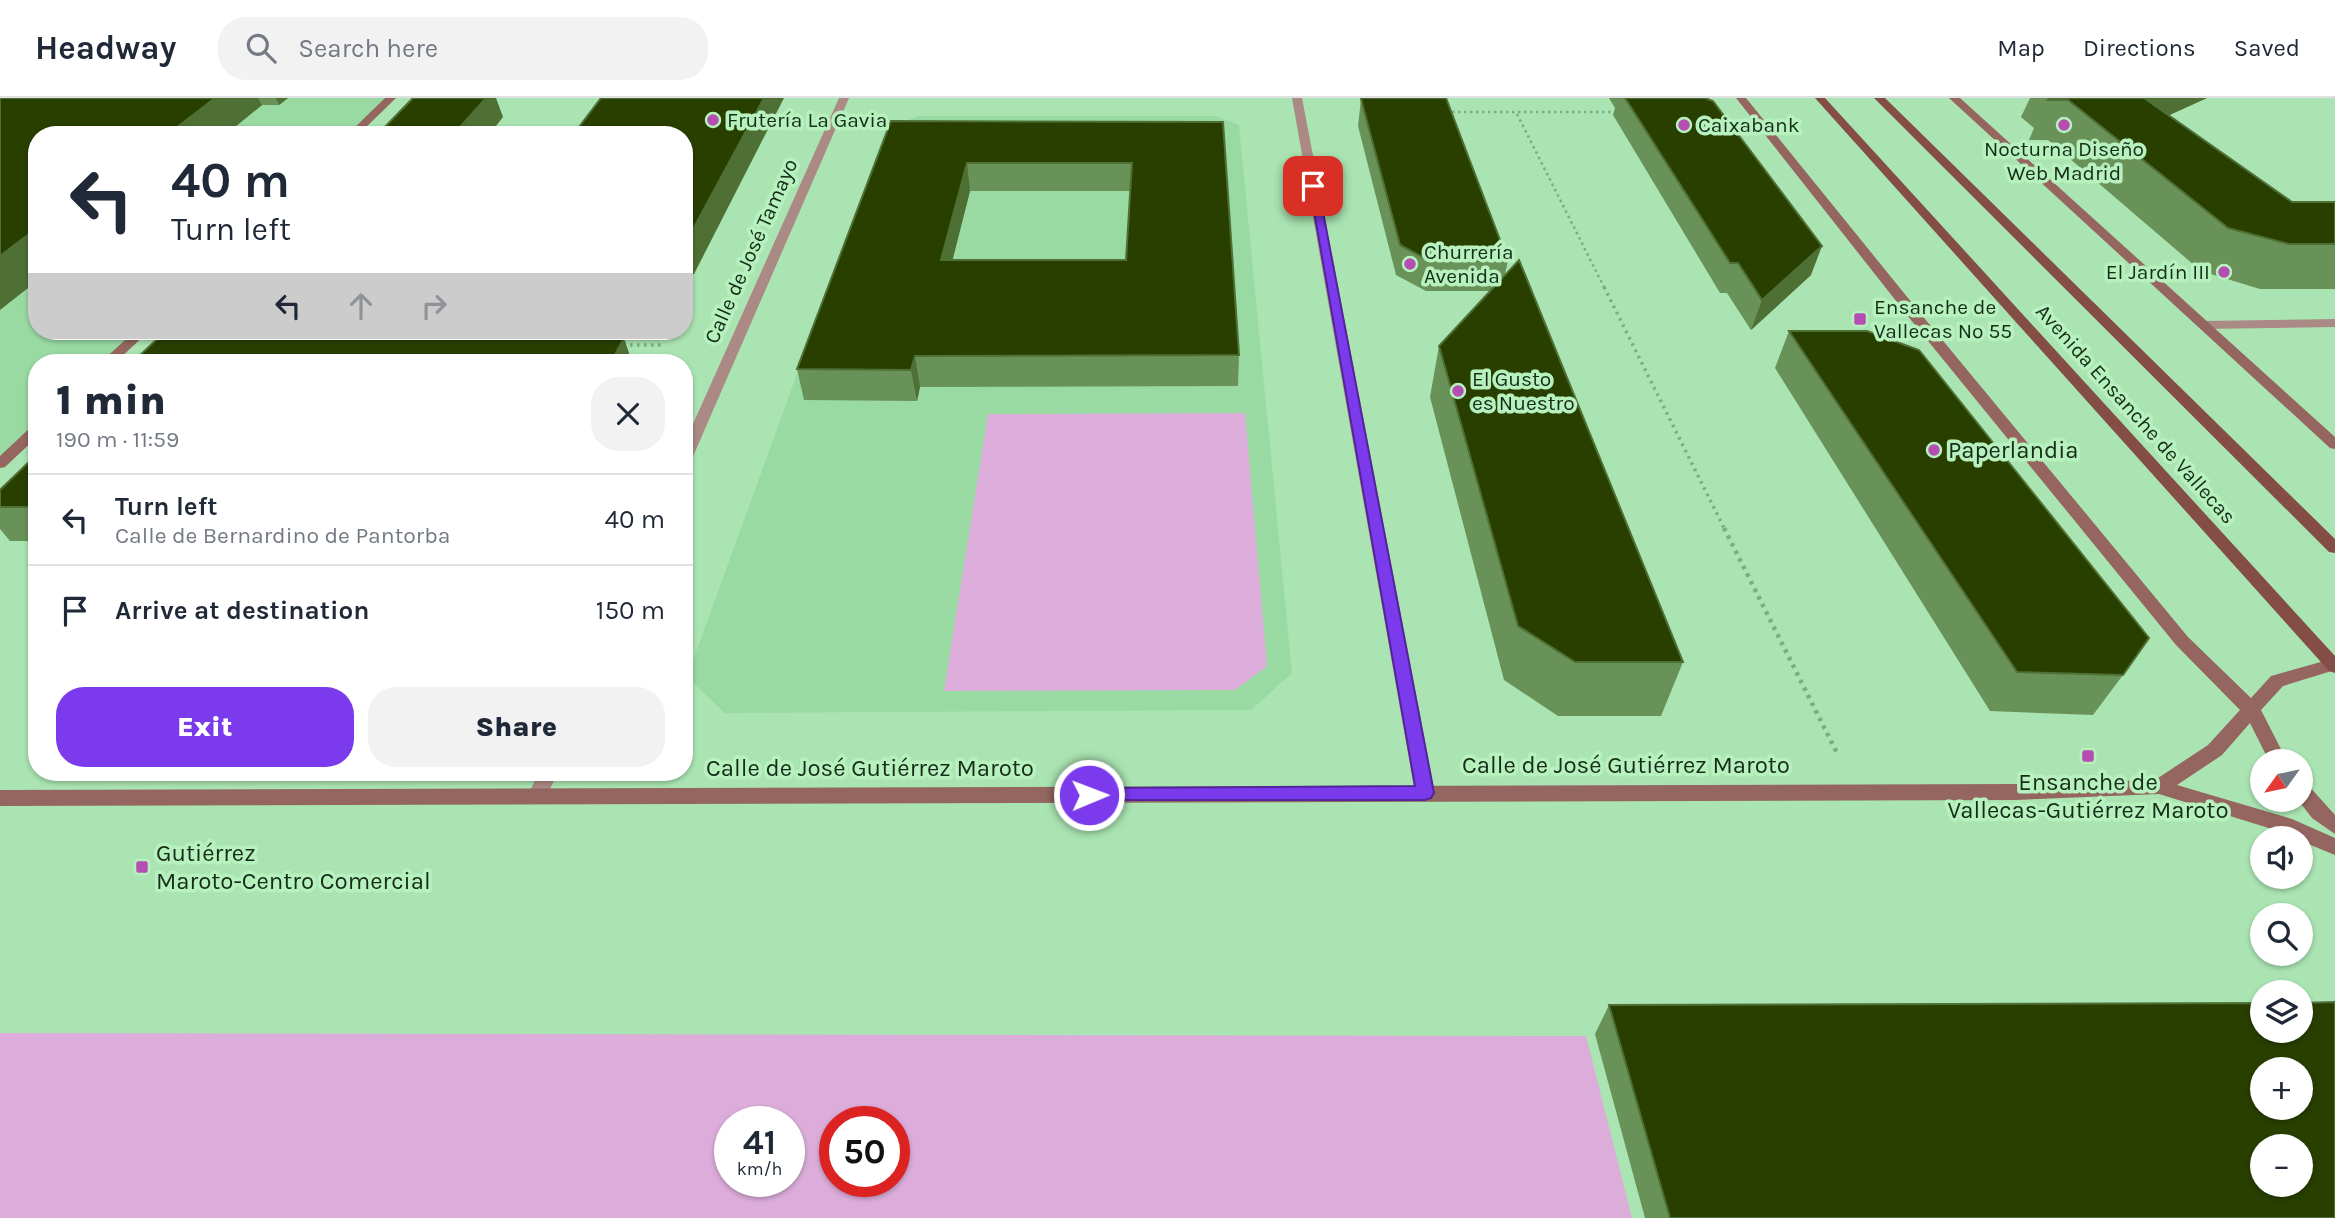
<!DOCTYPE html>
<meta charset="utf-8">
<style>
:root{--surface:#fff;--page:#f2f2f3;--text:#1f2937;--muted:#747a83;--line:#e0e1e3;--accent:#7c3aed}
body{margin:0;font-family:Karla,sans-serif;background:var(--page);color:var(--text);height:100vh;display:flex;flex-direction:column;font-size:26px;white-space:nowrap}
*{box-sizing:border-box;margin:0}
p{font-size:23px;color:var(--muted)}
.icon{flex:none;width:38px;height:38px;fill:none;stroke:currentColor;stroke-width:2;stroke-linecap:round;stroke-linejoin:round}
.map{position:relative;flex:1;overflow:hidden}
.sheet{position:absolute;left:28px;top:256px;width:665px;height:427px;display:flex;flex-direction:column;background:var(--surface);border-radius:28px;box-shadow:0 2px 5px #0004}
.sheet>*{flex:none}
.banner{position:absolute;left:28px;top:28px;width:665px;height:214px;border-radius:28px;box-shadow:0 2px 5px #0004;background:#fff;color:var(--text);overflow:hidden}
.needle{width:46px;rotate:237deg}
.buttons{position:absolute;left:2250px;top:651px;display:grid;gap:14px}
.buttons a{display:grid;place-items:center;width:63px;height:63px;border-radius:50%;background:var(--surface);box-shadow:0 2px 5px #0004;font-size:35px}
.speed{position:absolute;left:714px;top:1008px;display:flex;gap:14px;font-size:35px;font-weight:700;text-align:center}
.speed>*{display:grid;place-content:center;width:91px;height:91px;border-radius:50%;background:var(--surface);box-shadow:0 2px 5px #0004;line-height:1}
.speed small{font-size:18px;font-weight:400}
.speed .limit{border:10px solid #d22;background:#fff;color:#111}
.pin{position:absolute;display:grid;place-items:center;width:60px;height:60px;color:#fff;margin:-30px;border-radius:14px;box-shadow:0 4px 10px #0006}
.me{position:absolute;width:77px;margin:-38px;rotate:89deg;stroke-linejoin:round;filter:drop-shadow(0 0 5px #0008)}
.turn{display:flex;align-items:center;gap:24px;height:147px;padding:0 28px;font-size:32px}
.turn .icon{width:91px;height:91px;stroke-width:2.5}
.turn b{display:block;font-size:49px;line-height:60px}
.lanes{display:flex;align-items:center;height:66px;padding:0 28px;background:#0003;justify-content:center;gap:35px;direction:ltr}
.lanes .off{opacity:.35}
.round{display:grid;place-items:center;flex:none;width:74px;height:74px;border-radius:28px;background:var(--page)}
.headline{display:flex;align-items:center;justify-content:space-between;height:119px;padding:0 28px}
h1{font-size:42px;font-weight:800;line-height:52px}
.cta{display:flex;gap:14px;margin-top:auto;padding:14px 28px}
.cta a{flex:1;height:80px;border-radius:28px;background:var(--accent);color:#fff;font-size:28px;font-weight:800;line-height:80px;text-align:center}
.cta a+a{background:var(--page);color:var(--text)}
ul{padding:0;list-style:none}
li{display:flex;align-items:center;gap:21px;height:91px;padding:0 28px;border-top:2px solid var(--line)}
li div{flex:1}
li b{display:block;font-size:26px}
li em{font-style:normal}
header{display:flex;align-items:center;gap:42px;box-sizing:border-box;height:98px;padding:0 35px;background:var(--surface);border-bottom:2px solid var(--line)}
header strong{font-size:33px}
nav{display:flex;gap:38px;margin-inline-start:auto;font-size:24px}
.search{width:490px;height:63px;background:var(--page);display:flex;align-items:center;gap:18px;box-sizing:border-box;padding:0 24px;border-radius:28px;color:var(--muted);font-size:26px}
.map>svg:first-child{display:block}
.built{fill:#99daa2}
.green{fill:#dcadda;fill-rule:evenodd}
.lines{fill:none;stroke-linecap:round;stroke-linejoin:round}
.path-far2{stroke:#7dac83;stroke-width:2.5;stroke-dasharray:2.5 3.5;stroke-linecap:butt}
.path-far1{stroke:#7dac83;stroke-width:3.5;stroke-dasharray:2.5 4.5;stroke-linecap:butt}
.path{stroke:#7dac83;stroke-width:4.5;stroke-dasharray:3.5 5;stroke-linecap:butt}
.street{fill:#ab8a85;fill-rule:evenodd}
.secondary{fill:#956660;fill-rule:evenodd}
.primary{fill:#844d45;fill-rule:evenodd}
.wall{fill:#699259;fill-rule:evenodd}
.shaded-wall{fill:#4f7035}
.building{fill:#283f00;stroke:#4f7035;stroke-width:2;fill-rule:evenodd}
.route{fill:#7c3aed;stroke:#51269a;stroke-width:2}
.poi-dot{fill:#b44eb2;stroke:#b7f1be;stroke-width:2.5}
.labels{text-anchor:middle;stroke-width:7;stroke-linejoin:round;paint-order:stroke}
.far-poi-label{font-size:21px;fill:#162d1a;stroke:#b7f1be;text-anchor:start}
.far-street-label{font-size:21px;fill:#162d1a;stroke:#b7f1be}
.poi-label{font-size:24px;fill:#162d1a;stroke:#b7f1be;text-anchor:start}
.street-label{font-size:24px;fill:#162d1a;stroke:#b7f1be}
</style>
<header>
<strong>Headway</strong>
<div class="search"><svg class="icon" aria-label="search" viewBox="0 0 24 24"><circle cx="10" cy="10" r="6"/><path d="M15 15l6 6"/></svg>Search here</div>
<nav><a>Map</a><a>Directions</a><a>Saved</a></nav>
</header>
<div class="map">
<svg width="2335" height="1120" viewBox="0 0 2335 1120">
<rect width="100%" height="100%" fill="#aae4b2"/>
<path class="built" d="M0,0h391l-39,37h-315v196h105l-34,31h-71v67l-37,35z
M918,18h298l23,9 53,548 -41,37 -526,3 -38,-36 199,-548z"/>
<path class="green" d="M1245,315l22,253 -32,24 -291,1 44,-277z
M0,935l1586,3 46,182h-1632zM730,1024h59v59h-59zM835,1024h59v59h-59z"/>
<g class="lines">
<path class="path-far2" d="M1446,14h173
M1517,16l88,175"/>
<path class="path-far1" d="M1604,189l121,243
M623,247h42"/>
<path class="path" d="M1724,430l114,227"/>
<path class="street" d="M839,0h10l-158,363 -7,4v-21z
M1292,0h10l133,695 -3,5 -7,3 -7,-3 -3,-5z
M2335,221v8l-131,2 -6,-4 6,-4z
M539,674h19l-13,28 -7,3 -7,-3 -3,-5z"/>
<path class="secondary" d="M385,0h11l-38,37h-11z
M1736,0h10l179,221 263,318 63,61 20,-22 64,-18v12l-52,16 -22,24 26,51h-18l-19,-38 -28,32 -45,30 115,34 43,19v17l-34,-14v-3l-142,-44 -143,6 -2016,6v-16l2016,-6 139,-4 53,-35 32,-35 -64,-65 -261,-320z
M1949,0h11l375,339v12l-5,-1z
M135,233h14l-33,31h-15z
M37,327v12l-32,30 -5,1v-12l32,-30z
M2301,685l7,2 27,30v19l-23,-16 -14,-18h3z"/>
<path class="primary" d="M1815,0h10l510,558v17l-6,-2z
M1874,0h11l450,441v14l-6,-1z"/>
</g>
<path class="wall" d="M0,0h288l-9,7h-17l-37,30h-188z
M1609,0h96l106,177 -60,55 -24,-37h-7l-107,-178 2,-7z
M2030,0h177l-38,17 123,87h43v87h-75l-59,-18 -153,-131h-19l5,-12 -13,-11z
M1361,1l147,162 -3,13 178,388 -22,54h-103l-54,-36 -74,-283 9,-51 51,-55h-64l-30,-16 -38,-149z
M891,23l332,1 16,233 -1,31 -318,1 -3,14 -113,-1 -7,-31zM970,93h160l-4,69h-174z
M1789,233l334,344 -30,40 -103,-4 -215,-343z
M37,356v87h-27l-10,-12v-39z
M1609,907l726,213h-690l-50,-184z"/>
<path class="shaded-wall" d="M215,0h43l4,7 -37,30h-58z
M276,0h12l-9,7z
M486,0h10l7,19 -14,18h-36z
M764,0h20l-90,176 -10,4v-34z
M2141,0h66l-86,39z
M967,65l3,28 -25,99 -4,-30z
M37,130v53l-37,29v-54z
M1822,148l-11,29 -60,55 11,-30z
M267,233h47l-29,31 -26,-23z
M462,233h93l-77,31 -36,-23z
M624,240l8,24h-21z
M915,258l5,31 -3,14 -6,-31z"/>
<path class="building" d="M0,0h215l-48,37h-130v93l-37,28z
M413,0h73l-33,37h-76z
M601,0h163l-79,146 -1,-109h-111z
M1363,0h83l62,163h-78l-30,-16 -39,-146z
M1625,0h80l8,3 109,145 -60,54 -24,-37h-8z
M2050,0h94l148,104h43v42h-46l-61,-16 -160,-128h-20z
M891,23l332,1 16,233 -324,1 -4,14 -114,-1zM967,65h165l-6,97h-185z
M1519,162l164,402h-108l-57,-36 -79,-280z
M175,233h92l-8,8h155l6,-8h42l-20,8 182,-1 -13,24h-478l24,-23h10z
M1789,233h78l52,19 230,288 -26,37 -106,-3z
M37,356v53h-37v-17z
M2335,904v216h-665l-61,-213 654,-2v28h38v-28zM2263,971h38v39h-38zM2263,1048h38v39h-38z"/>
<path class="route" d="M1309,85l9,3 116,607 -3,5 -6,2h-343l-2,-5 2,-5 7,-2 326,-2z"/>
<g class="poi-dot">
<circle cx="713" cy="22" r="7"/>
<circle cx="1684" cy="27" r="7"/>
<circle cx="2064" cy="27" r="7"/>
<circle cx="1410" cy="166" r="7"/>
<circle cx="2224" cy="174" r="7"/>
<rect x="1853" y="214" width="14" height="14" rx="3.5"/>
<circle cx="1458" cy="293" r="7"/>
<circle cx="1934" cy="352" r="7"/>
<rect x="2081" y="651" width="14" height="14" rx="3.5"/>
<rect x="135" y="762" width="14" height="14" rx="3.5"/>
</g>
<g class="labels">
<g class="far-poi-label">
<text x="727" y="29">Frutería La Gavia</text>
<text x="1698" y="34">Caixabank</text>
<text x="2064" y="58" text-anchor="middle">Nocturna Diseño<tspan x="2064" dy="24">Web Madrid</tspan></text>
<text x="1424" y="161">Churrería<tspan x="1424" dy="24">Avenida</tspan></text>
<text x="2210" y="181" text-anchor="end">El Jardín III</text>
<text x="1874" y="216">Ensanche de<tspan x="1874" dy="24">Vallecas Nº 55</tspan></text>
<text x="1472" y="288">El Gusto<tspan x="1472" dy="24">es Nuestro</tspan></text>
</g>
<g class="far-street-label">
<text transform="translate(751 153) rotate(-66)" y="7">Calle de José Tamayo</text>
<text transform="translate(2136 316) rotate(48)" y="7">Avenida Ensanche de Vallecas</text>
</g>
<g class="poi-label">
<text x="1948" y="360">Paperlandia</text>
<text x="2088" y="692" text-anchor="middle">Ensanche de<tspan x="2088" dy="28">Vallecas-Gutiérrez Maroto</tspan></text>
<text x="156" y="763">Gutiérrez<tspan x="156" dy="28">Maroto-Centro Comercial</tspan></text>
</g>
<g class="street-label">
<text x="1626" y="675">Calle de José Gutiérrez Maroto</text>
<text x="870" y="678">Calle de José Gutiérrez Maroto</text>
</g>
</g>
</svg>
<div class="buttons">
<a><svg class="needle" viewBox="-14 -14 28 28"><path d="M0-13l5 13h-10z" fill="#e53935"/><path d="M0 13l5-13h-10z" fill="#747a83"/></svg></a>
<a><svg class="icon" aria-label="sound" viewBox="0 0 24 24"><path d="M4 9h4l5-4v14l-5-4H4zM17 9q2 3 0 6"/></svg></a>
<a><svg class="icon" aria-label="search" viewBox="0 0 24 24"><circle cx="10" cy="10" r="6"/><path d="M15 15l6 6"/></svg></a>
<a><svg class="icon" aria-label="layers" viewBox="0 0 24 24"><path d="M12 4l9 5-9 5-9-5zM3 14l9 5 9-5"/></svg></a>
<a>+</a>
<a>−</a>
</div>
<div class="speed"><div>41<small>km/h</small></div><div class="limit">50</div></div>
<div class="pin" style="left:1313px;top:88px;background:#d93025"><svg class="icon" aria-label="arrive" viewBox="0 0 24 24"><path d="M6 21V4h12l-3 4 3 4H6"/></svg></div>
<svg class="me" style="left:1089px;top:697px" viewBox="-20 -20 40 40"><circle r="17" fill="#7c3aed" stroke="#fff" stroke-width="3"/><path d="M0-11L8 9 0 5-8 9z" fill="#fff"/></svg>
<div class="banner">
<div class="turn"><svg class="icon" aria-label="left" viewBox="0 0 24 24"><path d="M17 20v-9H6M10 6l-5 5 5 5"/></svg><div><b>40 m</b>Turn left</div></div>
<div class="lanes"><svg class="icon" aria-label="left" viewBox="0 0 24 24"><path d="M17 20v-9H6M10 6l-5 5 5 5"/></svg><svg class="icon off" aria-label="ahead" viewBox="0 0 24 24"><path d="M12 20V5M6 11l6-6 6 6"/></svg><svg class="icon off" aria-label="right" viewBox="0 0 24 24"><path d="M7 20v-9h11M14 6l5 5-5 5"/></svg></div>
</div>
<section class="sheet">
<div class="headline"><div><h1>1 min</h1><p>190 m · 11:59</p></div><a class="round"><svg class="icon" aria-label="close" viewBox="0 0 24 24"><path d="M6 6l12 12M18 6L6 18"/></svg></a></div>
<ul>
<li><svg class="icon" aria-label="left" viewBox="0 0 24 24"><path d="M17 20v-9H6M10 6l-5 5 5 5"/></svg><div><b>Turn left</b><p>Calle de Bernardino de Pantorba</p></div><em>40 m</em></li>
<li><svg class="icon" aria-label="arrive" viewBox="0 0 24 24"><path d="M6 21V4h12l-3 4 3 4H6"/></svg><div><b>Arrive at destination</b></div><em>150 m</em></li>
</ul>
<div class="cta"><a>Exit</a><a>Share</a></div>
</section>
</div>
